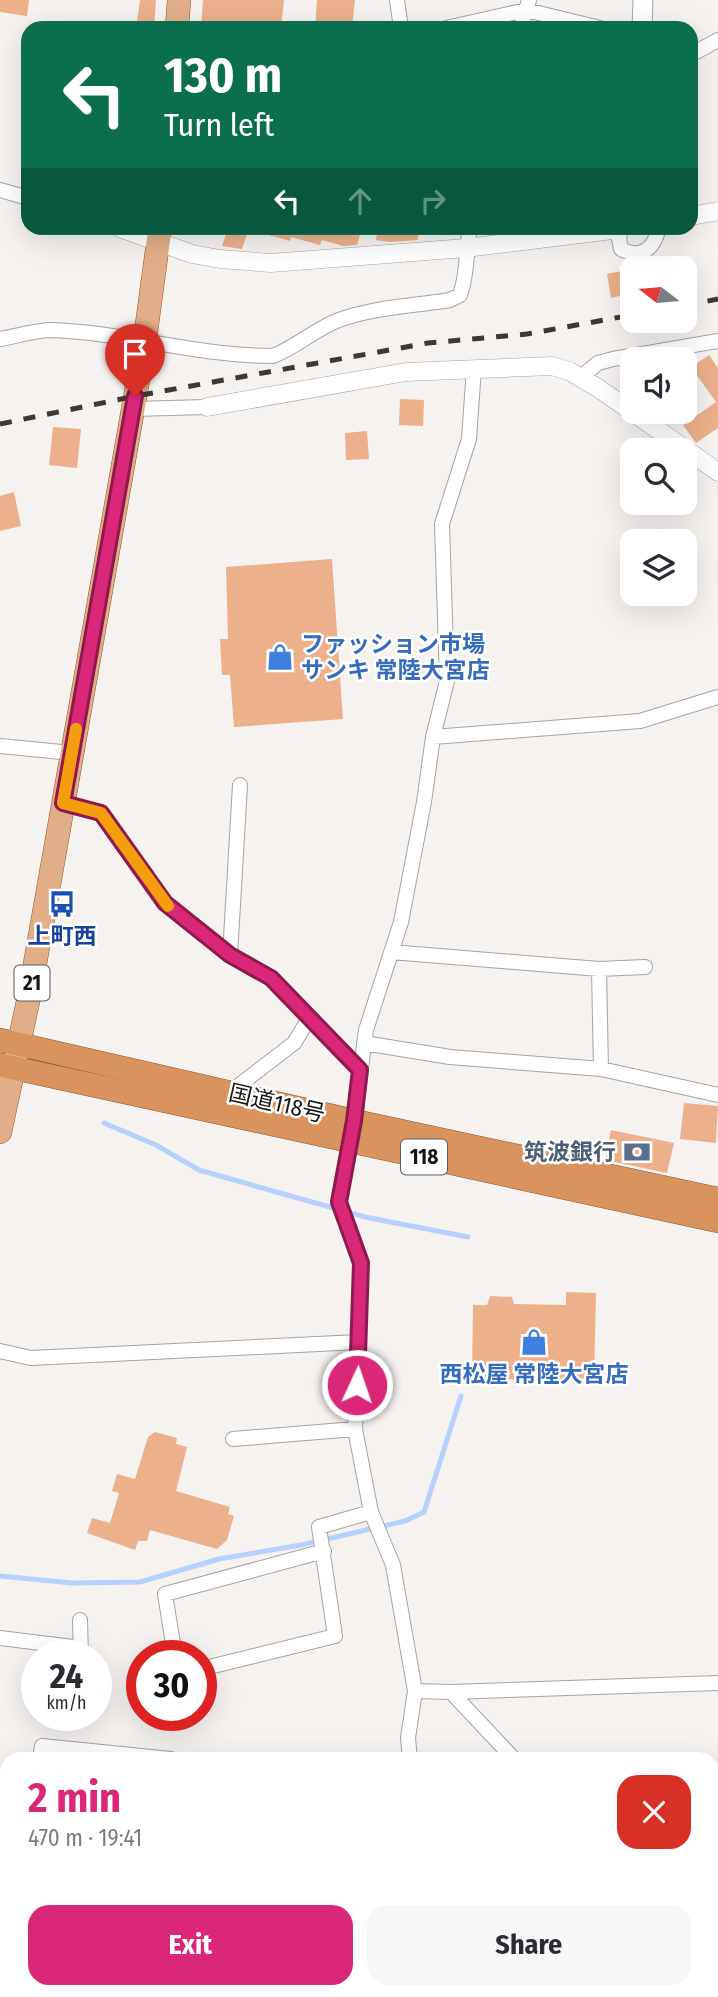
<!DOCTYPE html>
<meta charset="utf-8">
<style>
:root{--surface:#fff;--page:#f7f7f7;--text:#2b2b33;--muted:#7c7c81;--accent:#db2777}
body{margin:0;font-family:"Fira Sans Condensed","Noto Sans JP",sans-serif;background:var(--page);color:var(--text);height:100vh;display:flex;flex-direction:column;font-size:26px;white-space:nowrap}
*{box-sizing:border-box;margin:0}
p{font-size:23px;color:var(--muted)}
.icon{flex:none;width:38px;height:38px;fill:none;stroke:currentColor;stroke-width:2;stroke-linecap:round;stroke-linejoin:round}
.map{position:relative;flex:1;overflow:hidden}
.side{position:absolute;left:0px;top:1752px;width:719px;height:247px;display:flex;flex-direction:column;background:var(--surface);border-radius:21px 21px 0 0;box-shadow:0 7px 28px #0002}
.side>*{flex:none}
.top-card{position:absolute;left:21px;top:21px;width:677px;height:214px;border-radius:21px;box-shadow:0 7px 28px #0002;background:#0b6e4f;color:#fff;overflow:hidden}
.needle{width:46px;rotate:286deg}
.tools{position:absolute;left:620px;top:256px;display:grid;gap:14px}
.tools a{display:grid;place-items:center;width:77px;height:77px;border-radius:14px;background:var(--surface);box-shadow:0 7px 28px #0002;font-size:35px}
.speed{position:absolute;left:21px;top:1640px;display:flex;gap:14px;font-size:35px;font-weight:700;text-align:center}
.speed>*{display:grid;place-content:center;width:91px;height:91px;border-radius:50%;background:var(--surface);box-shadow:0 7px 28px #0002;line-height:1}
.speed small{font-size:18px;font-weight:400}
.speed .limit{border:10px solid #d22;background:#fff;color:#111}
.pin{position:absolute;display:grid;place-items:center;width:60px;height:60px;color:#fff;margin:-72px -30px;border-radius:50% 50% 50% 0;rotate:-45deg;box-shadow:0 0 7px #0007}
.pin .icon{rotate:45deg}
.me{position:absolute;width:77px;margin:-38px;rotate:3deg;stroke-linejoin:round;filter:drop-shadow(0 0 5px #0008)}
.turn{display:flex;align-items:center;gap:24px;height:147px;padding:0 28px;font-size:32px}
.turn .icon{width:91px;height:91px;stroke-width:2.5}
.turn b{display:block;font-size:49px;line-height:60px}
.lanes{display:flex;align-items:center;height:66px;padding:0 28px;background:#0003;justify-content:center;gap:35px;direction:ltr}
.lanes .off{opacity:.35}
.round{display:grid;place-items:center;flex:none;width:74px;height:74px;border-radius:21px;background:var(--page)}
.headline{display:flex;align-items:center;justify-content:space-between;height:119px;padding:0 28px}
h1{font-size:42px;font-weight:700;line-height:52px;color:var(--accent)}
.primary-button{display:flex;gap:14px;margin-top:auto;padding:14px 28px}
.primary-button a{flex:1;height:80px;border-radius:21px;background:var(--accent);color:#fff;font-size:28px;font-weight:700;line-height:80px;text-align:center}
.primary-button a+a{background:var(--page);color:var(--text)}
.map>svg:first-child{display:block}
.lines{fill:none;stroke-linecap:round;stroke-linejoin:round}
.stream{stroke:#b7d1ff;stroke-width:5}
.building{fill:#ecb08b}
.minor-casing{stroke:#a7a4a2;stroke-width:16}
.tertiary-casing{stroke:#a7a4a2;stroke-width:19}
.secondary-casing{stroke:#a7a4a2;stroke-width:21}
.primary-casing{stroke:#8e562b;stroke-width:24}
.trunk-casing{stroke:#8e562b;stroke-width:24}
.minor{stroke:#fff;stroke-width:14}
.tertiary{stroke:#fff;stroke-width:18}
.secondary{stroke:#fff;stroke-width:19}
.primary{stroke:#e2ae87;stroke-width:23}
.trunk{stroke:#d8935f;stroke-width:23}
.rail{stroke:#3a3938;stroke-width:5;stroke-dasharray:12 12;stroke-linecap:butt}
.route-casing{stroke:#8e194d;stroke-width:18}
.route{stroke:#db2777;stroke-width:12}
.slow{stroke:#f59e0b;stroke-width:12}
.labels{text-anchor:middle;stroke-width:5;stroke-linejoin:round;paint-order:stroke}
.shield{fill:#fff;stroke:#5d5c5b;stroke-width:2}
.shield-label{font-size:21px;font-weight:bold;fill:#171615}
.shop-label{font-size:23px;font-weight:bold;fill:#366cbe;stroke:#fff;text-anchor:start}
.transit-label{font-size:23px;font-weight:bold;fill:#164399;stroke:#fff}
.street-label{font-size:23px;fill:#171615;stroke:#fff}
.service-label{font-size:23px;font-weight:bold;fill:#4e5e75;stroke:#fff;text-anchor:end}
</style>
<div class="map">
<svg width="718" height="1997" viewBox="0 0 718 1997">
<rect width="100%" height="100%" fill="#f5f2f0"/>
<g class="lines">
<path class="stream" d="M104,1123l52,22 43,25 166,47 103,20
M0,1576l72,7 68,-1 79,-23 82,-14 104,-24 19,-9 37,-116"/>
</g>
<path class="building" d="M0,0h29l-2,16 -27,-4z
M140,0h16l-2,28h-18z
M203,0h81l-3,28h-80z
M317,0h38l-3,28h-37z
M228,228h21l-7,21 -20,-3z
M255,228h107l-5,17 -14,1 -21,-6 -2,5 -29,-8 -1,4 -36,-10z
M378,228h41l-1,12 -28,2 -14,-2z
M632,269v24l-21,5 -4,-24z
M709,355l9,13v60l-22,15 -13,-18 33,-23 -25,-35z
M400,399l24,1 -1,26 -24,-1z
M53,427l28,2 -4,39 -28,-3z
M367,431l2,28 -23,1 -1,-27z
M14,492l7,34 -21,5v-35z
M332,559l11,160 -109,8 -4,-52h-8l-2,-36h8l-2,-72z
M684,1103l34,3 -2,37 -36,-4z
M611,1130l63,13 -7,30 -62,-13z
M566,1292l30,1 -2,88 -122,-2 1,-74h14l3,-9 22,1 2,7 52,1z
M155,1432l22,6 -1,6 11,3 -11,44 54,16 -2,7 6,2 -7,24 -10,9 -67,-19 -3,11h-9l-3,9 -48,-17 5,-15 18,5 9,-30 -7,-2 5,-17 18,5 13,-42z"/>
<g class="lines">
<defs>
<path id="minor" d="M397,0l4,28
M446,28l80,-18 74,18
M521,28l8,-28
M691,51l5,1 22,-12
M0,190l28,8
M621,228l-2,11 2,10c19,10 32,1 37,-18l-2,-3
M0,339c17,-3 36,-9 53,-9 74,3 145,26 220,26 23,-9 42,-27 66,-36 35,-13 75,-14 111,-20l10,-5c8,-22 6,-45 10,-67
M581,377l17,-14 15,-4 105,-18
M133,409l74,-2
M433,737l207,-16 78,-24
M0,746l72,7
M63,803l38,10 64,90 65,52 41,23 89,92
M391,952l208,17 46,-2
M230,955l10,-170
M599,969l2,100
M364,1043l86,14 151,12 117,26
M229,1093l65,-50 16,-26
M0,1351l31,7 328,-16
M233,1439l122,-10
M80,1620l1,36
M0,1638l81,10
M175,1656l-10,-62 159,-43
M201,1669l134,-33 -16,-109 52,-15
M415,1691l36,1 63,67
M451,1692l267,-9
M40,1759l2,-13 129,13
M410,1759l-2,-21 7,-47 -22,-126 -22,-53 -16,-83 6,-166 -22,-61 15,-81 12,-91 35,-108 23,-120 9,-65 14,-56 -5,-157 27,-85 5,-71
M0,1786h7
M712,1824h6
M419,1992v5
M673,1992l1,5"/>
<path id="tertiary" d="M691,216l27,-5
M120,228l72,26 28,5 51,4 195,-15 154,-19
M207,407l199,-35 146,-6 17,5 29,17 120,84"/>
<path id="secondary" d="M642,28l1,-28"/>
<path id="primary" d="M177,28l2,-28
M0,1132l30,-140 103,-583 12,-70 15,-111"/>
<path id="trunk" d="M0,1040l354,81 364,78
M0,1065l718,156"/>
</defs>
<use href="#minor" class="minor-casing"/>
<use href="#tertiary" class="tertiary-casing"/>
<use href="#secondary" class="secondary-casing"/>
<use href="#primary" class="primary-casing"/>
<use href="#trunk" class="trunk-casing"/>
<use href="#minor" class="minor"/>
<use href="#tertiary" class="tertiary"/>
<use href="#secondary" class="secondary"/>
<use href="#primary" class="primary"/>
<use href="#trunk" class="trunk"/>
<path class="rail" d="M684,306l34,-7
M0,424l136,-28 292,-53 99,-9 105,-19"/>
</g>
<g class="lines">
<defs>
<path id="route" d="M135,396l-72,407 38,10 64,90 65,52 41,23 89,92 -6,51 -15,81 22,61 -4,122"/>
</defs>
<use href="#route" class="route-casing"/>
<use href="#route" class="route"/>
<path class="slow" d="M76,729l-13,74 38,10 67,93"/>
</g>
<defs>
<symbol id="shop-bare" viewBox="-9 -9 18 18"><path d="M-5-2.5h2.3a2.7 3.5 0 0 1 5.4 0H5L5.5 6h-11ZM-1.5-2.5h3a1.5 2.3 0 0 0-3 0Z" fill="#3f7fe0" stroke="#fff" stroke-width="2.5" paint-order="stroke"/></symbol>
<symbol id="bus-bare" viewBox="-9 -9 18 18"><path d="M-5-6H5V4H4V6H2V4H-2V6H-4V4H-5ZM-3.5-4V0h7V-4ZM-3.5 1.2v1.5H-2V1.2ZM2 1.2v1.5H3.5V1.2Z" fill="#1a4fb4" stroke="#fff" stroke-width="2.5" paint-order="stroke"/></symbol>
<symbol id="bank-bare" viewBox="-9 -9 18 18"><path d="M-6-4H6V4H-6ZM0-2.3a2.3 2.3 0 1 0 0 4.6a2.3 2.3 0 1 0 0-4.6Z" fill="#5c6f8a" stroke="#fff" stroke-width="2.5" paint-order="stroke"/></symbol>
</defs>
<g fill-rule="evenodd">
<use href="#shop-bare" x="261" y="638" width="38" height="38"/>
<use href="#bus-bare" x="43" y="885" width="38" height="38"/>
<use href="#bank-bare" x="618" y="1133" width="38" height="38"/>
<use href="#shop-bare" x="515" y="1323" width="38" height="38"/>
</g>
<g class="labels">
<g class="shield">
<rect x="14.5" y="965.5" width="35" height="35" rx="5"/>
<rect x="401" y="1139.5" width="46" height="35" rx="5"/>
</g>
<g class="shield-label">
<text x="32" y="990">21</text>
<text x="424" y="1164">118</text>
</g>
<g class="shop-label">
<text x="301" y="652">ファッション市場<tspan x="301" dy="26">サンキ 常陸大宮店</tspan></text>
<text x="534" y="1382" text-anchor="middle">西松屋 常陸大宮店</text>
</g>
<g class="transit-label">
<text x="62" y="944">上町西</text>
</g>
<g class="street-label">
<text transform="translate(277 1103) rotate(13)" y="8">国道118号</text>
</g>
<g class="service-label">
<text x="616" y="1160">筑波銀行</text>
</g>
</g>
</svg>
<div class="tools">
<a><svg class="needle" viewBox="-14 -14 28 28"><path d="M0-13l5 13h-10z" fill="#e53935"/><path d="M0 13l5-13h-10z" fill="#7c7c81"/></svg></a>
<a><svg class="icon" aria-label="sound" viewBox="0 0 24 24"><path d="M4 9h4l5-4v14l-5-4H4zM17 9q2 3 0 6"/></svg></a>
<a><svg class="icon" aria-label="search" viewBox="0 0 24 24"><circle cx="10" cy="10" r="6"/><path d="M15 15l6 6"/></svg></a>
<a><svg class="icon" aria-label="layers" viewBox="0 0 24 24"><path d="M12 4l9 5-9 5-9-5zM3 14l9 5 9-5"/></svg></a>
</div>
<div class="speed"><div>24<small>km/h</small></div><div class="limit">30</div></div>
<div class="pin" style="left:135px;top:396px;background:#d93025"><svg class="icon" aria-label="arrive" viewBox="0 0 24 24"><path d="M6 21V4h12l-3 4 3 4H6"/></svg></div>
<svg class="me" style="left:357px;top:1385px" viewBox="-20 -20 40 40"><circle r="17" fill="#db2777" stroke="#fff" stroke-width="3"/><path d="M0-11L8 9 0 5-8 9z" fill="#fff"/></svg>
<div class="top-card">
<div class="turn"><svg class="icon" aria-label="left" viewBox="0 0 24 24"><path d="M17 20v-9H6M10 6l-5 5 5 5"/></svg><div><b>130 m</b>Turn left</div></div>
<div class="lanes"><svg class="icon" aria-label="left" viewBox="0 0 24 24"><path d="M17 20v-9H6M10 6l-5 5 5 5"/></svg><svg class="icon off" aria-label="ahead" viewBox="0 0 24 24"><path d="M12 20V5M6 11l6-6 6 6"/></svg><svg class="icon off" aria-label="right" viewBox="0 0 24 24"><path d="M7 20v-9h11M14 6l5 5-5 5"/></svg></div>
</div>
<section class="side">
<div class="headline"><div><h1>2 min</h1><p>470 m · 19:41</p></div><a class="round" style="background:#d93025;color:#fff"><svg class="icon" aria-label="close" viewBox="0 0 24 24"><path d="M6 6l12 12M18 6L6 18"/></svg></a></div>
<div class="primary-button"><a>Exit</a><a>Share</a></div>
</section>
</div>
